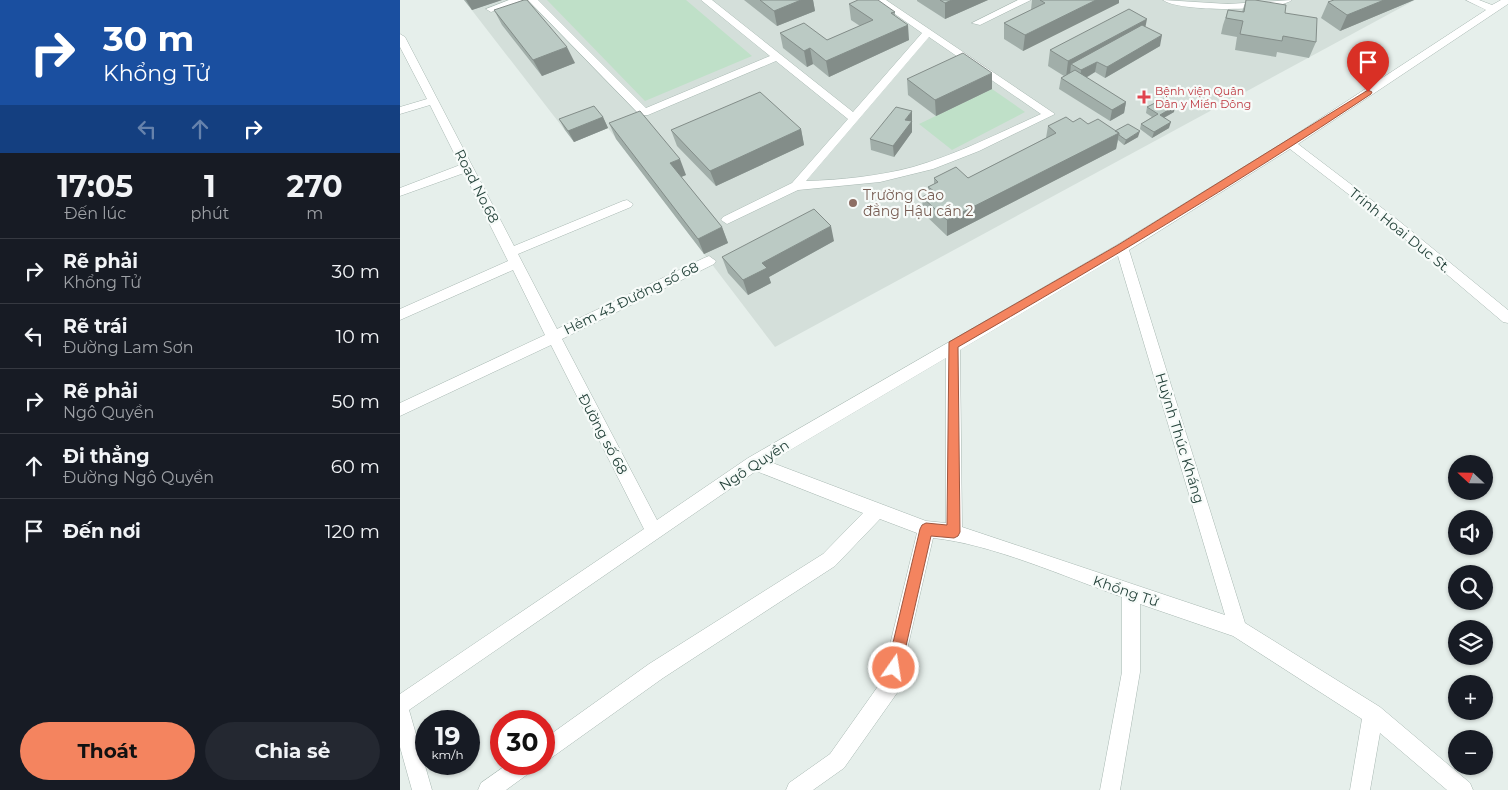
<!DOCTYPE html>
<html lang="vi">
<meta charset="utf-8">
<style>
:root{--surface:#171b24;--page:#242831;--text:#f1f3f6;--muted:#9ea1a6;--line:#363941;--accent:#f4845f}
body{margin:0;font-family:Montserrat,sans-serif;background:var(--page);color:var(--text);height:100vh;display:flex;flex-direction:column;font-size:19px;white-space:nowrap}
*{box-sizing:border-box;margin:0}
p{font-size:16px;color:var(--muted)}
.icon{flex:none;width:28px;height:28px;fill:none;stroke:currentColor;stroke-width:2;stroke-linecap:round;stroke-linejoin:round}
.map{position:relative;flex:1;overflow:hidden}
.drawer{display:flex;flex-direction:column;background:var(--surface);width:400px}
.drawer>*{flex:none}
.banner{background:#1a4fa0;color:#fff;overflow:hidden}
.needle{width:32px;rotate:292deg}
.fabs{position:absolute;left:1048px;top:455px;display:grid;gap:10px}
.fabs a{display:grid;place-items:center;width:45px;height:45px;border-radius:50%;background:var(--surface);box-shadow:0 1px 4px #0004;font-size:25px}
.speed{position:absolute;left:15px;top:710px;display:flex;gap:10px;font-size:25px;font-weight:700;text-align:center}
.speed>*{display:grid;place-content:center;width:65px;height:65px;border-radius:50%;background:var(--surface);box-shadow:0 1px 4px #0004;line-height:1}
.speed small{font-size:12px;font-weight:400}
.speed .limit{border:8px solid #d22;background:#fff;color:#111}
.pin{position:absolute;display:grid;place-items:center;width:42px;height:42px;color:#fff;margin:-51px -21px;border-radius:50% 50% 50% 0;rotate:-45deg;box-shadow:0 0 5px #0007}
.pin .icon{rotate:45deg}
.me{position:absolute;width:55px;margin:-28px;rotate:13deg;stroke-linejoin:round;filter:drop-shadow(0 0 4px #0008)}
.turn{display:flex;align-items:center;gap:18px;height:105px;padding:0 20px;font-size:22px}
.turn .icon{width:65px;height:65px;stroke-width:2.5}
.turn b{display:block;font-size:35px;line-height:42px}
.lanes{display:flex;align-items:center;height:48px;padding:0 20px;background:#0003;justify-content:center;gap:25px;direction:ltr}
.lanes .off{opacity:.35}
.eta{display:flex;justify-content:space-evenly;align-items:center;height:85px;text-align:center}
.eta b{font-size:30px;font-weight:700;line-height:35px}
.action{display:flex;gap:10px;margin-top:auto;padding:10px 20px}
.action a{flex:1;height:58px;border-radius:30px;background:var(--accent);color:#111;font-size:20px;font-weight:700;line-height:58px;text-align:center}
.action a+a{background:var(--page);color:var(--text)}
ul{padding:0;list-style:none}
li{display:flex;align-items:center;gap:15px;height:65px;padding:0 20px;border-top:1px solid var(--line)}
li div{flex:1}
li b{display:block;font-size:19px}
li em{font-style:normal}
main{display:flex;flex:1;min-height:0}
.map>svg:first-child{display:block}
.built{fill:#d4dfda}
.green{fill:#bfe0c8}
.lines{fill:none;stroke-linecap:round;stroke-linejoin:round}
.minor-casing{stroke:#a8b8b2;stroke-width:1}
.minor{fill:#fff;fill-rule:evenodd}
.wall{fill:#a1aea9}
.shaded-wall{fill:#838d89}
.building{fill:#bbcac4;stroke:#838d89}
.route{fill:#f4845f;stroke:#9f563e}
.health-dot{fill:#e0444e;stroke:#f7fbf9;stroke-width:2}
.education-dot{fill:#8d6e63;stroke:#f7fbf9;stroke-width:2}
.labels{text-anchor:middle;stroke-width:4.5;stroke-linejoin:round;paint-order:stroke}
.far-health-label{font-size:11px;fill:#be3a42;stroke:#f7fbf9;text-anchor:start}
.street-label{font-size:14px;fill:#24423a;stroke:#f7fbf9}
.education-label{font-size:14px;fill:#785e54;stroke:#f7fbf9;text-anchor:start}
</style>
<main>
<section class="drawer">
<div class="banner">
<div class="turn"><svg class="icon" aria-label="right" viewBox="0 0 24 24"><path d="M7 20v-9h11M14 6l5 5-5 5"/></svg><div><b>30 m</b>Khổng Tử</div></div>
<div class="lanes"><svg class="icon off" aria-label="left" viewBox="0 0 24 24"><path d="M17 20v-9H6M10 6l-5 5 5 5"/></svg><svg class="icon off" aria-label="ahead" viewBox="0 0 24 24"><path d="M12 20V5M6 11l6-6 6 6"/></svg><svg class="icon" aria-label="right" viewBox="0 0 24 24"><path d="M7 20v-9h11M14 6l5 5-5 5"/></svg></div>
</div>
<div class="eta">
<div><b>17:05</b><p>Đến lúc</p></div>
<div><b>1</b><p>phút</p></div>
<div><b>270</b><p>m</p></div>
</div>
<ul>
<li><svg class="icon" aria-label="right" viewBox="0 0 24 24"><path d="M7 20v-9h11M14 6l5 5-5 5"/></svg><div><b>Rẽ phải</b><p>Khổng Tử</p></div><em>30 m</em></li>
<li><svg class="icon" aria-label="left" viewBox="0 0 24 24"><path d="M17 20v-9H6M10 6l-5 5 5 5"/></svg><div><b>Rẽ trái</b><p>Đường Lam Sơn</p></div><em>10 m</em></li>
<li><svg class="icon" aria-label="right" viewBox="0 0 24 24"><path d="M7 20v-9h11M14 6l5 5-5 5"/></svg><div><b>Rẽ phải</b><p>Ngô Quyền</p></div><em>50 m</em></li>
<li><svg class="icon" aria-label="ahead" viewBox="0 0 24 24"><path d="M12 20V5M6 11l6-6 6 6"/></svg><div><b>Đi thẳng</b><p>Đường Ngô Quyền</p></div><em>60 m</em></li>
<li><svg class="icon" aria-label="arrive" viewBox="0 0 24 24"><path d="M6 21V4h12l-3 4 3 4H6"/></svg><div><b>Đến nơi</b></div><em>120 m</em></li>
</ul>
<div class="action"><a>Thoát</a><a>Chia sẻ</a></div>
</section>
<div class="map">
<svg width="1108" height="790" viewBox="0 0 1108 790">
<rect width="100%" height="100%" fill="#e6efeb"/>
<path class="built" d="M64,0h951l-640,347 -167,-219 -34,14z"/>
<path class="green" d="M147,0h139l66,56 -107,45z
M592,89l33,23 -73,38 -33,-26z"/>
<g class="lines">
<defs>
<path id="minor" d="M109,0h14l-32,12 -5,-3z
M128,0h10l108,108 124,-52 -69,-56h11l141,112 69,-79 -47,-33h11l169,114 -76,37 -46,18 -53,13 -82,8 -71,34 -6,-4 2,-3 69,-34 56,-64 -72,-58 -128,54h-8zM529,37l112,77c-42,19 -83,40 -128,53 -34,9 -71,13 -107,14z
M618,0h13l-51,25 -8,-2z
M763,0l65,4 64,-4c-15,12 -115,12 -129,0z
M1066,0h13l13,5 9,-5h7v4l-210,140 101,77 109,89v13l-5,-1 -112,-95 -101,-78 -161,101 116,373 135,84 90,76 3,7h-26l-67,-57 -10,57h-20l12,-71 -129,-83 -93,-32v68l-20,118h-20l22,-118v-75c-57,-20 -130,-53 -189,-59l-36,155 -53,75 -31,22h-27l3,-7 41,-29 51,-72 36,-149 -37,-14 -45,47 -172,112 -112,80 -7,3v-22l105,-75 174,-110 40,-41 -107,-42 -347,239 23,80h-20l-12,-43v-53l244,-165 -93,-184 -151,71v-13l145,-68 -32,-65 -113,50v-11l108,-48 -44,-88 -64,23v-8l60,-23 -30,-60 -30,9v-7l27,-8 -27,-52v-13l5,3 109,209 109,-45 4,-1 6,4 -2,3 -113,47 39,75 147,-71 5,-2 7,5 -2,3 -152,75 95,181 91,-62 369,-213 169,-104 200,-131zM718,256l107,359 -263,-88 -2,-177zM546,358v165l-20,-2 -156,-59z
M108,764h27l-3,7 -26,19h-28l3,-7z"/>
</defs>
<use href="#minor" class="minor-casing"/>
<use href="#minor" class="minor"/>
</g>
<path class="wall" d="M64,0h38l-30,10z
M344,0h69l2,11 -38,15z
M517,0h71l-43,19 -28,-18z
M632,0h87v3l-96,48 -19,-12v-16l27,-13z
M846,0l39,13 31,29 -7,16 -32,-6 -1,5 -41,-7 2,-13 -16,-3 2,-9 5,-15 14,2z
M934,0h80l-74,31 -19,-13 7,-16z
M449,4l46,8v4l14,24 -80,37 -16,-13 -6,3 -24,-19 -3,-15 47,7 33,-14 -9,-6z
M94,10l81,53 -33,13 -40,-51z
M745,27l15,19 -55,32 -10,-6 -9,6 40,24 -2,11 -14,8 -51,-32 2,-11 3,-2 -16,-10 2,-16z
M507,79l85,10 -56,27 -28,-21z
M747,107l27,5 -10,6 5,10 -17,10 -12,-9 1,-5 11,-7 -6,-4z
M203,117l5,11 -34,14 -9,-12 -6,-11z
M512,122v10l-18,25 -23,-7 -1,-11z
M673,122l15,2 50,13 -14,8 -6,-5 -2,9 -169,87 -24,-23 -1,-16 7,-3 -1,-7 6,-3v-6h34l78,-40 2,-12z
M209,123l77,52 -5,2 41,50 6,16 -24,11 -88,-115z
M401,129l3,16 -88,41 -39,-40 -6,-16z
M434,241l-65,36 2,6 -23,12 -20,-22 -6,-16z"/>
<path class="shaded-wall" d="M66,0h36l-30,10z
M401,0h12l2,11 -38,15 -3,-15z
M552,0h36l-43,19v-16z
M696,0h23v3l-96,48 2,-16z
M984,0h30l-74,31 7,-16z
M747,19l-3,15 -73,30 -1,11 -4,2 2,-16z
M508,25l1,15 -80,37 -3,-16z
M762,35l-2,11 -55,32 2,-11z
M167,47l8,16 -33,13 -9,-16z
M410,48l3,16 -6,3 -3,-16z
M697,62l-2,10 -15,9 1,-11z
M592,73v16l-56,27 -1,-16z
M726,102l-2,11 -14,8 2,-11z
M775,106l-1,6 -16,9 2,-6z
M512,111v21l-18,25 -1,-11 12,-26z
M203,117l5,11 -34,14 -6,-11z
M771,122l-2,6 -17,10 2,-6z
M401,129l3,16 -88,41 -6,-15z
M740,131l-2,6 -14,8 2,-5z
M719,133l-3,16 -169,87v-16z
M280,159l6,16 -10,4 -6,-16z
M431,226l3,15 -65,36 2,6 -23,12 -5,-15 19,-17z
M322,227l6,16 -24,11 -6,-15z"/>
<path class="building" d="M124,0h3l40,47 -34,13 -39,-50z
M360,0h41l-27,11z
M458,0h20l17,12 -4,1 17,12 -82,36 -16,-13 -6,3 -24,-18 24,-10 23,17 46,-20 -24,-16z
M540,0h12l-7,3z
M640,0h56l-71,35 -21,-12 41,-20z
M846,0h9l31,5 -1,8 32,5 -1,24 -33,-6 -1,5 -42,-7 3,-13 -17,-3 2,-8 16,2z
M934,0h50l-37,15 -19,-13z
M729,9l18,10 -75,40 -4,2 -18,-11z
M742,25l20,10 -55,32 -10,-5 -16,8 -10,-6z
M563,53l29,20 -57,27 -28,-21z
M675,70l51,32 -14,8 -51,-32z
M360,92l41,37 -91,42 -39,-41z
M763,99l12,7 -15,9 11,7 -17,10 -13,-8 17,-10 -11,-7z
M194,106l9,11 -35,14 -9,-12z
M496,107l16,4 -7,9 7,1 -19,25 -23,-7z
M240,111l40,48 -10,4 52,64 -24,12 -89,-116z
M666,117l7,5 7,-4 8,6 10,-5 21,14 -172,87 -25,-23 12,-6 -6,-4 10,-5 -4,-4 22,-11 12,11 88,-45 -8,-7z
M728,124l12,7 -14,9 -7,-5v-2l-4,-2z
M414,209l17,17 -69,37 5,5 -24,12 -21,-23z"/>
<path class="route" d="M968,90l4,2 -1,2c-134,90 -273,172 -413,253l2,185 -2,4 -4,2 -23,-2 -30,132 -2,6 -5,2 -5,-2 -2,-6 33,-139 2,-4 4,-2 21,2 2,-183 169,-97z"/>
<path class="health-dot" d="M741.5 89.5h5v5h5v5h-5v5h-5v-5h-5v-5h5z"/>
<circle class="education-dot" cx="453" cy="203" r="5"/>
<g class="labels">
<g class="far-health-label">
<text x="755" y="95">Bệnh viện Quân<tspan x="755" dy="13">Dân y Miền Đông</tspan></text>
</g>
<g class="street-label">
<text transform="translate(77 186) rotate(63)" y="5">Road No.68</text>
<text transform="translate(1000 230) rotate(39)" y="5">Trinh Hoai Duc St.</text>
<text transform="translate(231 298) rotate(-26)" y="5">Hẻm 43 Đường số 68</text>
<text transform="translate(203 434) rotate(62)" y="5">Đường số 68</text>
<text transform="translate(780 438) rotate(73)" y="5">Huỳnh Thúc Kháng</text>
<text transform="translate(354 465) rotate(-33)" y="5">Ngô Quyền</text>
<text transform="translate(726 591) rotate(19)" y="5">Khổng Tử</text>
</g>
<g class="education-label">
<text x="463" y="200">Trường Cao<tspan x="463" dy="16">đẳng Hậu cần 2</tspan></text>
</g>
</g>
</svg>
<div class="fabs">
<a><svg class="needle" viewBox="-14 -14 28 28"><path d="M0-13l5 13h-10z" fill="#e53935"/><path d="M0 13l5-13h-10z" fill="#9ea1a6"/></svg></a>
<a><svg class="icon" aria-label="sound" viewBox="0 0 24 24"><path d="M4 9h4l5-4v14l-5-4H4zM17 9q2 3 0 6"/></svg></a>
<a><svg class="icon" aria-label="search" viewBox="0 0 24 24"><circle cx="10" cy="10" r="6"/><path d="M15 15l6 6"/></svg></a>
<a><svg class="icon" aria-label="layers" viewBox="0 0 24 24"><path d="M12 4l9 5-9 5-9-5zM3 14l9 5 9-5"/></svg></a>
<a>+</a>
<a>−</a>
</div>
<div class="speed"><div>19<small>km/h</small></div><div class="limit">30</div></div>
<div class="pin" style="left:968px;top:92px;background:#d93025"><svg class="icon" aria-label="arrive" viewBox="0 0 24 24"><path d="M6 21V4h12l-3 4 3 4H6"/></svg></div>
<svg class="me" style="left:494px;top:668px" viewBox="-20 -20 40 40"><circle r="17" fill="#f4845f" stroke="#fff" stroke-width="3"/><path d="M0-11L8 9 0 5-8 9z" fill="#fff"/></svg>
</div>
</main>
